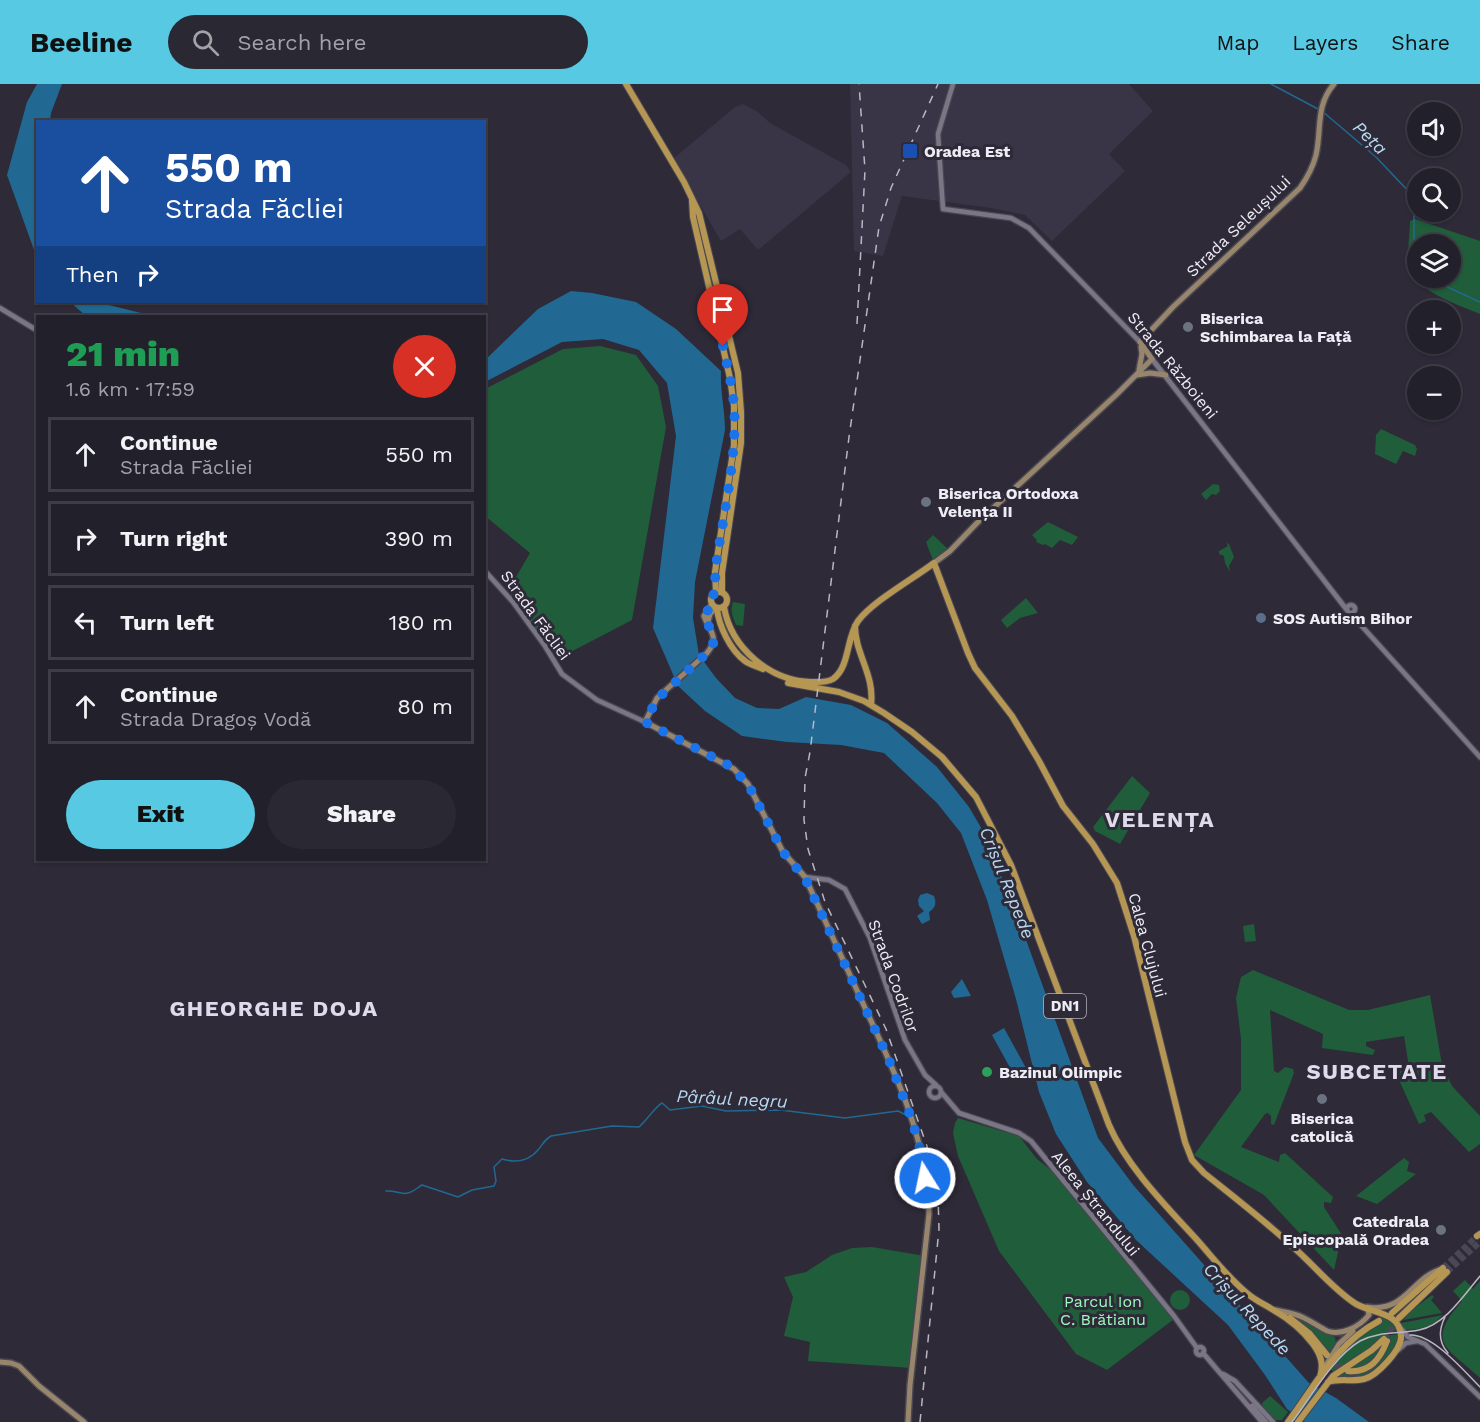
<!DOCTYPE html>
<meta charset="utf-8">
<style>
:root{--surface:#22202a;--page:#2a2832;--text:#f1f3f6;--muted:#a2a3a8;--line:#3f3e47;--accent:#57c9e2}
body{margin:0;font-family:"Work Sans",sans-serif;background:var(--page);color:var(--text);height:100vh;display:flex;flex-direction:column;font-size:22px;white-space:nowrap}
*{box-sizing:border-box;margin:0}
p{font-size:20px;color:var(--muted)}
.icon{flex:none;width:33px;height:33px;fill:none;stroke:currentColor;stroke-width:2;stroke-linecap:round;stroke-linejoin:round}
.map{position:relative;flex:1;overflow:hidden}
.side{position:absolute;left:36px;top:231px;width:450px;height:546px;display:flex;flex-direction:column;background:var(--surface);border-radius:0px;box-shadow:0 2px 4px #0004,0 0 0 2px var(--line)}
.side>*{flex:none}
.hud{position:absolute;left:36px;top:36px;width:450px;height:183px;border-radius:0px;box-shadow:0 2px 4px #0004,0 0 0 2px var(--line);background:#1a4fa0;color:#fff;overflow:hidden}
.buttons{position:absolute;left:1407px;top:18px;display:grid;gap:12px}
.buttons a{display:grid;place-items:center;width:54px;height:54px;border-radius:50%;background:var(--surface);box-shadow:0 2px 4px #0004,0 0 0 2px var(--line);font-size:30px}
.pin{position:absolute;display:grid;place-items:center;width:51px;height:51px;color:#fff;margin:-62px -26px;border-radius:50% 50% 50% 0;rotate:-45deg;box-shadow:0 0 6px #0007}
.pin .icon{rotate:45deg}
.me{position:absolute;width:66px;margin:-33px;rotate:350deg;stroke-linejoin:round;filter:drop-shadow(0 0 4px #0008)}
.turn{display:flex;align-items:center;gap:21px;height:126px;padding:0 30px;font-size:27px}
.turn .icon{width:78px;height:78px;stroke-width:2.5}
.turn b{display:block;font-size:42px;line-height:51px}
.then{display:flex;align-items:center;height:57px;padding:0 30px;background:#0003;gap:12px;font-size:22px}
.round{display:grid;place-items:center;flex:none;width:63px;height:63px;border-radius:32px;background:var(--page)}
.overview{display:flex;align-items:center;justify-content:space-between;height:102px;padding:0 30px}
h1{font-size:36px;font-weight:800;line-height:45px;color:#1e9e55}
.cta{display:flex;gap:12px;margin-top:auto;padding:12px 30px}
.cta a{flex:1;height:69px;border-radius:36px;background:var(--accent);color:#111;font-size:24px;font-weight:800;line-height:69px;text-align:center}
.cta a+a{background:var(--page);color:var(--text)}
ul{padding:0;list-style:none}
li{display:flex;align-items:center;gap:18px;height:75px;margin:0 12px 9px;padding:0 18px;border:3px solid var(--line);border-radius:0px}
li div{flex:1}
li b{display:block;font-size:22px}
li em{font-style:normal}
header{display:flex;align-items:center;gap:36px;box-sizing:border-box;height:84px;padding:0 30px;background:var(--accent);color:#111}
header strong{font-size:28px}
nav{display:flex;gap:33px;margin-inline-start:auto;font-size:21px}
.search{width:420px;height:54px;background:var(--page);display:flex;align-items:center;gap:15px;box-sizing:border-box;padding:0 21px;border-radius:33px;color:var(--muted);font-size:22px}
.map>svg:first-child{display:block}
.built{fill:#3a3447}
.green{fill:#205d3a;fill-rule:evenodd}
.water{fill:#216992}
.lines{fill:none;stroke-linecap:round;stroke-linejoin:round}
.stream{stroke:#216992;stroke-width:1.5}
.primary-tunnel{stroke:#4b4754;stroke-width:6;stroke-dasharray:6 3;stroke-linecap:butt}
.tertiary-casing{stroke:#4a4752;stroke-width:7}
.secondary-casing{stroke:#4a4752;stroke-width:8}
.primary-casing{stroke:#4a4752;stroke-width:8}
.tertiary{stroke:#7a7685;stroke-width:4.5}
.secondary{stroke:#98866c;stroke-width:5}
.primary{stroke:#b59652;stroke-width:6}
.tram{stroke:#bab7c2;stroke-width:1.5}
.rail{stroke:#bab7c2;stroke-width:1.5;stroke-dasharray:8 8;stroke-linecap:butt}
.route{stroke:#1a73e8;stroke-width:10;stroke-dasharray:0 18}
.transit-dot{fill:#1a4fb4;stroke:#2e2a38;stroke-width:2}
.worship-dot{fill:#6b7280;stroke:#2e2a38;stroke-width:2}
.service-dot{fill:#5c6f8a;stroke:#2e2a38;stroke-width:2}
.leisure-dot{fill:#2e9e5b;stroke:#2e2a38;stroke-width:2}
.labels{text-anchor:middle;stroke-width:6;stroke-linejoin:round;paint-order:stroke}
.shield{fill:#2e2a38;stroke:#b4b2bc;stroke-width:1.5}
.shield-label{font-size:15px;font-weight:bold;fill:#eeecf5}
.poi-label{font-size:16px;font-weight:bold;fill:#eeecf5;stroke:#2e2a38;text-anchor:start}
.street-label{font-size:16px;fill:#eeecf5;stroke:#2e2a38}
.park-label{font-size:16px;fill:#9bfbbd;stroke:#2e2a38}
.water-label{font-size:18px;font-style:italic;fill:#b6d9f2;stroke:#2e2a38}
.district-label{font-size:22px;font-weight:bold;letter-spacing:1.5px;fill:#e0dbec;stroke:#2e2a38}
</style>
<header>
<strong>Beeline</strong>
<div class="search"><svg class="icon" aria-label="search" viewBox="0 0 24 24"><circle cx="10" cy="10" r="6"/><path d="M15 15l6 6"/></svg>Search here</div>
<nav><a>Map</a><a>Layers</a><a>Share</a></nav>
</header>
<div class="map">
<svg width="1480" height="1338" viewBox="0 0 1480 1338">
<rect width="100%" height="100%" fill="#2e2a38"/>
<path class="built" d="M850,0h279l24,27 -44,43 16,17 -73,70 -27,-26 -34,-7 -89,-12 -19,60 -29,-5z
M743,20l15,8 12,11 76,42 5,7 -93,78 -18,-21 -19,12 -48,-82 62,-52z"/>
<path class="green" d="M1415,135l65,22v73c-21,-9 -62,-22 -70,-45 -4,-11 0,-36 0,-48zM1418,160h32v34h-32z
M600,262l36,9 22,31 8,41 -34,193 -71,37 -55,-63 24,-41 -45,-37v-127l78,-40z
M1381,345l34,16 2,4 -2,7 -12,-5 -7,13 -21,-10 1,-19z
M1213,400l6,1 1,6 -4,4 -4,-1 -6,6 -5,-6z
M1048,438l30,15 -6,8 -12,-5 -8,8 -7,-4 -2,1 -7,-3 1,-2 -5,-5z
M933,451l17,16 -16,12 -8,-21z
M1226,459l3,1 5,13 -5,9 1,6 -5,-9 -1,-7 -5,-2v-3l9,-5z
M1026,514l12,15 -18,5 -13,10 -6,-8z
M733,518l12,2 -2,22 -7,-1c-4,-9 -6,-14 -3,-23z
M1132,692l18,17 -30,51 -25,-13 -2,-4z
M1254,840l2,17 -11,1 -2,-16z
M1253,886l96,40h19l62,-15 12,70 10,21 28,30v28l-11,8 -38,-40 -7,3 2,6 -7,3 -25,-55 15,-2 -5,-31 -38,6v4l9,4 -2,5 -51,-7 1,-14 -53,-24 4,61 4,2 7,-6 8,2 1,4 -20,52 -3,-1v-8l-3,-3 -3,1 -24,33 38,15 1,-7 5,-2 48,44 -2,6 -7,-1v5l18,28 -8,35 -70,-75 -70,-40 47,-65v-51l-5,-41 5,-21z
M958,1034l61,18 18,23 20,16 117,144 -67,51 -31,-16 -77,-103 -41,-95 -5,-23 2,-10z
M1404,1074l5,4 -2,9 9,3 -39,30 -21,-8z
M872,1163l53,9 -13,112 -104,-7 2,-19 -26,-6 9,-39 -9,-20 22,-5 26,-17 20,-7z
M1465,1196l8,9 7,-8v97c-32,-30 -56,-34 -18,-77l-9,-10z
M1170 1216a10 10 0 1 1 20 0a10 10 0 1 1-20 0Z
M1432,1211l2,2 -3,3 11,13 -39,7 9,-10z
M1443,1231c-11,12 -23,15 -39,15l-3,-7z
M1296,1232c13,7 25,16 39,21l1,6 -8,11 -18,-23 -16,-13z
M1379,1232c9,-1 17,6 20,15l-16,2v3l17,-2c-1,13 -23,40 -36,43 -9,2 -19,0 -28,1l45,-32 1,2c-7,14 -17,22 -34,21l-1,3c23,6 34,-13 43,-30l-9,-4 -13,11 -34,23 -4,-3 19,-26 32,-22z
M1270,1312l18,16 -6,8h-7l-14,-13 2,-1 -1,-3z"/>
<path class="water" d="M37,0h25l-11,29 -1,8 -12,1 -1,136 -30,-83 20,-73z
M571,207l21,2 44,9 40,27 45,42c-1,20 4,39 4,59l-30,152 -2,36 6,37 17,23 19,20 22,10 22,1 27,-12 45,8 36,18 50,44 32,40 14,24 34,84 81,223 36,48 175,197 27,15 33,24h-64l-18,-13 -22,-34 -37,-50 -92,-85 -49,-58 -31,-48 -17,-42 -23,-93 -29,-99 -26,-67 -24,-30 -53,-50 -43,-8 -54,-3 -45,-6 -37,-25 -27,-25 -25,-58 23,-192 -9,-53 -28,-33 -36,-11 -41,3 -77,40v-22l53,-51z
M70,218h33l2,2 48,12h-67z
M927,809l7,3c3,8 1,12 -5,16l1,8 -8,4 -5,-8 7,-5 -5,-5 -1,-6 2,-5z
M962,895l9,17 -17,2 -3,-6z
M1004,944l22,40 -12,7 -22,-40z"/>
<g class="lines">
<path class="stream" d="M1271,0l47,25
M1322,27l54,46 36,38 2,4v66l4,6
M1428,194l52,24
M386,1107c9,-1 15,4 22,2 5,-1 9,-5 14,-8l36,12 14,-7 22,-4 2,-5 -2,-14 8,-8c14,4 27,2 36,-9 5,-6 6,-10 13,-14l61,-10 27,1c7,-6 17,-21 23,-24l8,7 32,-4 24,5 54,-1 65,8 53,-7 12,6"/>
<path class="primary-tunnel" d="M1443,1184l34,-32
M1447,1188l33,-30
M1384,1255l15,-21
M1329,1274l8,8 10,4"/>
<defs>
<path id="tertiary" d="M953,0l-15,50 5,75 68,9 18,10 111,114
M0,224l38,23
M1152,275l195,251
M484,486l29,32 32,44 17,28 35,26 48,22
M1347 525a4 4 0 1 1 8 0a4 4 0 1 1-8 0Z
M1350,529l130,144
M805,793l24,3 16,9 25,49 35,102 20,35 11,10
M929 1008a6 6 0 1 1 12 0a6 6 0 1 1-12 0Z
M942,1009l17,20 60,20 12,8 143,175 23,32
M1400,1243l8,10 17,7 55,53
M1196 1267a4 4 0 1 1 8 0a4 4 0 1 1-8 0Z
M1398,1266l8,-7 11,-2
M1203,1269l59,69
M1223,1290l12,7 38,41
M1252,1322l14,16"/>
<path id="secondary" d="M1140,258l33,-35 127,-119c7,-10 13,-21 16,-33 6,-26 -1,-49 18,-71
M1139,286l3,-16 -1,-7
M1137,291l13,-2 16,2
M934,479l16,-12 27,-28 140,-129 35,-35 -12,-17
M712,520l-8,12c6,16 16,21 3,37l-50,45 -12,24 89,47 14,15 35,68 22,25c21,45 41,89 61,133 30,64 62,132 63,204l-19,171 -2,37
M708,538l2,-8 6,-6
M1367,1223c38,6 44,-28 74,-38
M1275,1226c9,2 19,3 27,7 9,4 17,10 25,14 15,5 32,-4 42,-16l-1,-5
M0,1278l11,1 8,3 20,20 45,36
M1324,1284l15,-24 14,-13"/>
<path id="primary" d="M626,0l58,98 15,31 39,160 3,39v31l-19,130v19
M692,116l1,17 37,161 4,28v39l-19,127 1,20
M711 516a8 8 0 1 1 16 0a8 8 0 1 1-16 0Z
M724,523c7,41 46,74 87,75 8,0 15,1 22,-3 17,-12 13,-41 25,-58 15,-20 55,-42 76,-58l34,90 7,15 37,48 27,45 24,45 30,38 24,39 17,53 51,206 7,18 12,13c30,24 60,47 88,73 21,18 38,40 61,56 16,12 47,8 48,34 1,13 -24,40 -37,43 -12,3 -24,-1 -36,3
M717,525c2,17 13,41 28,52 5,4 12,5 18,8
M855,542c0,28 20,49 16,79
M788,599l51,9 25,9 20,12 28,19 30,25 34,40 35,68 98,260c18,42 58,82 89,116 16,18 31,38 50,53 8,7 18,11 27,17 14,8 28,20 38,33 8,11 11,20 7,33
M1477,1152l3,-2
M1392,1229l51,-45
M1290,1234l19,15 18,22
M1399,1234l48,-46
M1348,1287c22,2 32,-12 39,-30
M1288,1338c27,-37 49,-79 91,-101
M1298,1338l35,-46 39,-26 12,-11"/>
</defs>
<use href="#tertiary" class="tertiary-casing"/>
<use href="#secondary" class="secondary-casing"/>
<use href="#primary" class="primary-casing"/>
<use href="#tertiary" class="tertiary"/>
<use href="#secondary" class="secondary"/>
<use href="#primary" class="primary"/>
<path class="tram" d="M1445,1233c-6,12 -7,25 3,36
M1410,1251c23,-1 54,36 70,52
M1292,1338c19,-25 41,-65 68,-81 19,-10 39,-7 59,-11 26,-5 45,-35 61,-54"/>
<path class="rail" d="M857,240l8,-154 -6,-86
M920,1338l19,-193 -1,-34 -8,-40 -44,-126 -61,-127 -17,-53 -4,-29 1,-42 5,-26 39,-315 30,-210 12,-39 47,-104"/>
</g>
<g class="lines">
<path class="route" d="M723,262c4,19 9,39 11,59 4,51 -12,116 -19,167l1,20 -4,4v8l-8,12c6,16 17,21 3,37l-50,46 -12,23 85,44 18,18 35,68 22,26 84,182 23,60 10,36 3,22"/>
</g>
<rect class="transit-dot" x="902" y="59" width="16" height="16" rx="3"/>
<g class="worship-dot">
<circle cx="1188" cy="243" r="6"/>
<circle cx="926" cy="418" r="6"/>
<circle cx="1322" cy="1015" r="6"/>
<circle cx="1441" cy="1146" r="6"/>
</g>
<circle class="service-dot" cx="1261" cy="534" r="6"/>
<circle class="leisure-dot" cx="987" cy="988" r="6"/>
<g class="labels">
<rect class="shield" x="1044" y="910" width="42" height="24" rx="4.5"/>
<g class="shield-label">
<text x="1065" y="927">DN1</text>
</g>
<g class="poi-label">
<text x="924" y="73">Oradea Est</text>
<text x="1200" y="240">Biserica<tspan x="1200" dy="18">Schimbarea la Față</tspan></text>
<text x="938" y="415">Biserica Ortodoxa<tspan x="938" dy="18">Velența II</tspan></text>
<text x="1273" y="540">SOS Autism Bihor</text>
<text x="999" y="994">Bazinul Olimpic</text>
<text x="1322" y="1040" text-anchor="middle">Biserica<tspan x="1322" dy="18">catolică</tspan></text>
<text x="1429" y="1143" text-anchor="end">Catedrala<tspan x="1429" dy="18">Episcopală Oradea</tspan></text>
</g>
<g class="street-label">
<text transform="translate(1238 142) rotate(-44)" y="6">Strada Seleușului</text>
<text transform="translate(1173 281) rotate(51)" y="6">Strada Războieni</text>
<text transform="translate(536 531) rotate(54)" y="6">Strada Făcliei</text>
<text transform="translate(1148 861) rotate(75)" y="6">Calea Clujului</text>
<text transform="translate(894 892) rotate(70)" y="6">Strada Codrilor</text>
<text transform="translate(1096 1119) rotate(51)" y="6">Aleea Ștrandului</text>
</g>
<g class="park-label">
<text x="1103" y="1223">Parcul Ion<tspan x="1103" dy="18">C. Brătianu</tspan></text>
</g>
<g class="water-label">
<text transform="translate(1370 54) rotate(44)" y="6">Peța</text>
<text transform="translate(1007 799) rotate(68)" y="6">Crișul Repede</text>
<text transform="translate(732 1015) rotate(3)" y="6">Pârâul negru</text>
<text transform="translate(1247 1225) rotate(47)" y="6">Crișul Repede</text>
</g>
<g class="district-label">
<text x="1160" y="743">VELENȚA</text>
<text x="274" y="932">GHEORGHE DOJA</text>
<text x="1377" y="995">SUBCETATE</text>
</g>
</g>
</svg>
<div class="buttons">
<a><svg class="icon" aria-label="sound" viewBox="0 0 24 24"><path d="M4 9h4l5-4v14l-5-4H4zM17 9q2 3 0 6"/></svg></a>
<a><svg class="icon" aria-label="search" viewBox="0 0 24 24"><circle cx="10" cy="10" r="6"/><path d="M15 15l6 6"/></svg></a>
<a><svg class="icon" aria-label="layers" viewBox="0 0 24 24"><path d="M12 4l9 5-9 5-9-5zM3 14l9 5 9-5"/></svg></a>
<a>+</a>
<a>−</a>
</div>
<div class="pin" style="left:723px;top:262px;background:#d93025"><svg class="icon" aria-label="arrive" viewBox="0 0 24 24"><path d="M6 21V4h12l-3 4 3 4H6"/></svg></div>
<svg class="me" style="left:925px;top:1094px" viewBox="-20 -20 40 40"><circle r="17" fill="#1a73e8" stroke="#fff" stroke-width="3"/><path d="M0-11L8 9 0 5-8 9z" fill="#fff"/></svg>
<div class="hud">
<div class="turn"><svg class="icon" aria-label="ahead" viewBox="0 0 24 24"><path d="M12 20V5M6 11l6-6 6 6"/></svg><div><b>550 m</b>Strada Făcliei</div></div>
<div class="then">Then<svg class="icon" aria-label="right" viewBox="0 0 24 24"><path d="M7 20v-9h11M14 6l5 5-5 5"/></svg></div>
</div>
<section class="side">
<div class="overview"><div><h1>21 min</h1><p>1.6 km · 17:59</p></div><a class="round" style="background:#d93025;color:#fff"><svg class="icon" aria-label="close" viewBox="0 0 24 24"><path d="M6 6l12 12M18 6L6 18"/></svg></a></div>
<ul>
<li><svg class="icon" aria-label="ahead" viewBox="0 0 24 24"><path d="M12 20V5M6 11l6-6 6 6"/></svg><div><b>Continue</b><p>Strada Făcliei</p></div><em>550 m</em></li>
<li><svg class="icon" aria-label="right" viewBox="0 0 24 24"><path d="M7 20v-9h11M14 6l5 5-5 5"/></svg><div><b>Turn right</b></div><em>390 m</em></li>
<li><svg class="icon" aria-label="left" viewBox="0 0 24 24"><path d="M17 20v-9H6M10 6l-5 5 5 5"/></svg><div><b>Turn left</b></div><em>180 m</em></li>
<li><svg class="icon" aria-label="ahead" viewBox="0 0 24 24"><path d="M12 20V5M6 11l6-6 6 6"/></svg><div><b>Continue</b><p>Strada Dragoș Vodă</p></div><em>80 m</em></li>
</ul>
<div class="cta"><a>Exit</a><a>Share</a></div>
</section>
</div>
